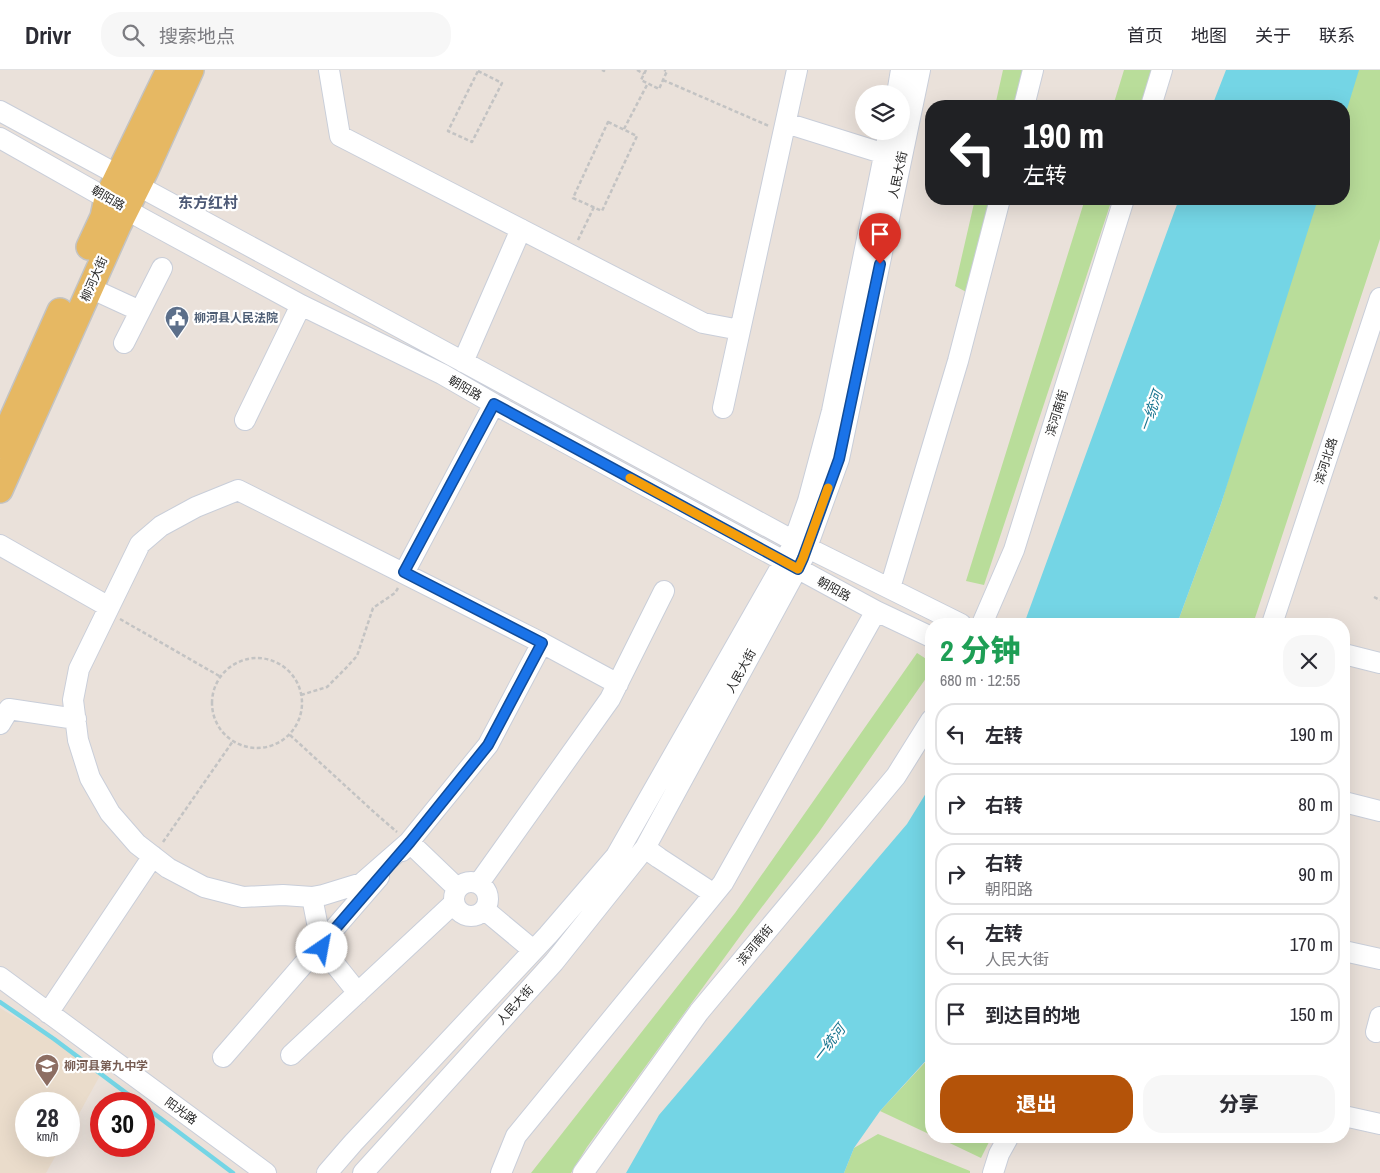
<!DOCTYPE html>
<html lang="zh">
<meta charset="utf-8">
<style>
:root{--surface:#fff;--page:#f7f7f7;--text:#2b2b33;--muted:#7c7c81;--line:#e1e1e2;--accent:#b45309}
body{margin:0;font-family:"Archivo Narrow","Noto Sans SC",sans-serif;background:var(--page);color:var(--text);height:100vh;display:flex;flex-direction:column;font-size:19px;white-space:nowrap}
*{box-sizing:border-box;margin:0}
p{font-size:16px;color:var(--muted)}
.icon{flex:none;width:28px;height:28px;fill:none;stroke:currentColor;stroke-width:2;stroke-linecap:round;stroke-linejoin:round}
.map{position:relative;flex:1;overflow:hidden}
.drawer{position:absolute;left:925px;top:548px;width:425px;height:525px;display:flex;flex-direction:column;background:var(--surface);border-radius:20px;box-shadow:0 5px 20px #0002}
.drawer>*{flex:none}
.top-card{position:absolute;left:925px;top:30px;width:425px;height:105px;border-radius:20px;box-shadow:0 5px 20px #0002;background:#202124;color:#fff;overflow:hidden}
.tools{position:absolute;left:855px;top:15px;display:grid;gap:10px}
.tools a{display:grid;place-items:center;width:55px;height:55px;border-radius:50%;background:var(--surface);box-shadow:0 5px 20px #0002;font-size:25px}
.speed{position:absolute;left:15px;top:1022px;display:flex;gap:10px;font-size:25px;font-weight:700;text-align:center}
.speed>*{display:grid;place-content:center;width:65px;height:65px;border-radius:50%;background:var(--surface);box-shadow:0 5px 20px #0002;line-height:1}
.speed small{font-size:12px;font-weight:400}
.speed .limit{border:8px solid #d22;background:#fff;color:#111}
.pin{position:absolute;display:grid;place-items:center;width:42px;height:42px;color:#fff;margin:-51px -21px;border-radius:50% 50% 50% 0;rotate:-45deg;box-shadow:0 0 5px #0007}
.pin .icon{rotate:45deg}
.me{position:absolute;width:55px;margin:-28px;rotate:33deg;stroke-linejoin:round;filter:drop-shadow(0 0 4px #0008)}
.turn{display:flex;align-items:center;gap:18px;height:105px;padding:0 15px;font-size:22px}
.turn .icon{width:65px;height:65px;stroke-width:2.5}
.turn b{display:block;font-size:35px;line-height:42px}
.round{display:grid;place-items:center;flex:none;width:52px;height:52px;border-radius:20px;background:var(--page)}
.summary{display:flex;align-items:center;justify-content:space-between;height:85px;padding:0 15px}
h1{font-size:30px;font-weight:800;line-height:38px;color:#1e9e55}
.cta{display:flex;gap:10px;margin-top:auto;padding:10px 15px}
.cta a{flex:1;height:58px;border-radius:20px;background:var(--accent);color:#fff;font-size:20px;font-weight:800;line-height:58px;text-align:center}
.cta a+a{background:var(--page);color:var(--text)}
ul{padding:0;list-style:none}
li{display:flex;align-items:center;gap:15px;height:62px;margin:0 10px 8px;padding:0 5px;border:2px solid var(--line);border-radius:20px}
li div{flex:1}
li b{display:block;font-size:19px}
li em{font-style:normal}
header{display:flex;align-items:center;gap:30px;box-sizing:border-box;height:70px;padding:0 25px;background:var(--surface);border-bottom:1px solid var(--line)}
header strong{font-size:24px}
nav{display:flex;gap:28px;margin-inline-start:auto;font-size:18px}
.search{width:350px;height:45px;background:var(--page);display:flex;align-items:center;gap:12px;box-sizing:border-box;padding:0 18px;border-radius:20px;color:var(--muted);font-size:19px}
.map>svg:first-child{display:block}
.education{fill:#eadccb}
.green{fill:#b9dd9a}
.water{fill:#74d5e5}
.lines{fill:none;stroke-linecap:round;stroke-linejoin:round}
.stream{stroke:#74d5e5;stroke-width:4.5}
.minor-casing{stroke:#c9ced9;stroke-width:22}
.major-casing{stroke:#c3c3c3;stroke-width:28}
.path{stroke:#c3c3c3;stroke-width:2.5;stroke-dasharray:4 2.5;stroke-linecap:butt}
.minor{stroke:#fff;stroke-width:20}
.major{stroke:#e6b863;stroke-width:25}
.route-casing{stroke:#114b97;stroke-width:12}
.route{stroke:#1a73e8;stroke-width:9}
.slow{stroke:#f59e0b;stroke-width:9}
.labels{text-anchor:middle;stroke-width:4.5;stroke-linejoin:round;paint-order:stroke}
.street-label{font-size:12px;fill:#282828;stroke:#fff}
.service-label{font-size:12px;font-weight:bold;fill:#4e5e75;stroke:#fff;text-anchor:start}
.education-label{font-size:12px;font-weight:bold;fill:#785e54;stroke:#fff;text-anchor:start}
.water-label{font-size:14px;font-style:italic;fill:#16738e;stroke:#fff}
.quarter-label{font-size:15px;font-weight:bold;fill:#4c5875;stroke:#fff}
</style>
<header>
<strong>Drivr</strong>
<div class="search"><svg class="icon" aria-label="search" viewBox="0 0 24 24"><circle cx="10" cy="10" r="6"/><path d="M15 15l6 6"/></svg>搜索地点</div>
<nav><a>首页</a><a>地图</a><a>关于</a><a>联系</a></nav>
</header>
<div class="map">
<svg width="1380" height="1103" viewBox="0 0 1380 1103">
<rect width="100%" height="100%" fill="#eae1da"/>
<path class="education" d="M0,938l103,62 -34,62v-28h-43v42h35l-15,27h-46z"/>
<path class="green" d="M1003,0h26l-10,36h-24z
M1124,0h31l-12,36h-30z
M1357,0h23v169l-127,385h-76l44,-120 91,-305h32v-91z
M975,129h20l-25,95 -15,-8z
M1085,129h27l-128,386 -18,-4z
M917,583l14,9v9l-112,161 -73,96 -159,219 -16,26h-40l204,-260z
M931,986v79l-51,-24z
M878,1064l92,37v2h-126l10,-25z
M935,1066h57l-11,22z"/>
<path class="water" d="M1226,0h133l-15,49v-13h-132z
M1179,129h139l-97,305 -44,120h-153z
M931,715v270l-51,56 -26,37 -10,25h-218l33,-58 248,-291z"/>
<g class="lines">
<path class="stream" d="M0,932l54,37 87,65
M144,1036l89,67"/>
<defs>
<path id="minor" d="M329,0l11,66 363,187 37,7
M897,24l4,-24
M1024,36l9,-36
M1151,36l11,-36
M0,41l794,430 167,83
M786,53l99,31
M0,68l143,81 158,86 141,69 52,30 382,207 55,26
M90,218l50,23
M124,273l38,-75
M463,292l58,-133
M723,338l74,-338
M245,350l56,-115
M0,475l109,62
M404,503l90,-169
M890,518l68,-227 42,-162
M982,554l32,-74 110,-351
M1272,554l108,-326
M542,573l-54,102 -79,97 -47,41 -39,12 -11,2 -29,-2 -40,2 -39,-10 -36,-19 -31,-24 -27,-31 -20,-35 -12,-38 -5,-40 6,-31 61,-125 21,-18 35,-19 42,-17 304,153 76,41
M1344,584l36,9
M0,654l9,-15 67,10
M1344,732l36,9
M645,778l14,10 55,36
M402,781l7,-9 48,46
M454 829a17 17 0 1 1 34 0a17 17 0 1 1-34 0Z
M479,813l131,-184 54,-108
M312,827l10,51 36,45
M485,840l48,40
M1344,881l36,8
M0,907l266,196
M48,943l105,-157
M1376,962l4,-15
M291,985l163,-152
M223,987l156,-180
M1344,1046l36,8
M327,1103l26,-30 195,-208 68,-79 175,-307 17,-48 24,-90 57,-280
M363,1103l191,-211 91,-114 158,-290 36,-99 81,-389
M501,1103l15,-37 207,-253 153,-272
M583,1103l116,-161 197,-236 35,-56
M993,1103l6,-19 10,-18"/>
<path id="major" d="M89,177l14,-30 4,-19 62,-128
M0,376l60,-135
M0,420l118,-264 27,-54 46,-102"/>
</defs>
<use href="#minor" class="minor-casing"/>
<use href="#major" class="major-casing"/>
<path class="path" d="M602,0l2,1v-1
M637,0l7,4
M646,0l-5,10 18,9 8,-18 -3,-1
M478,1l24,12 -30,59 -24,-11z
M663,10l106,46
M608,52l29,14 -35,75 -29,-13z
M624,59l24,-46
M578,170l16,-33
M1374,527l6,3
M120,549l101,58
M212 633a45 45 0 1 1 90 0a45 45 0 1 1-90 0Z
M301,625l26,-8 18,-18 12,-13 16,-48 22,-15 3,-5
M290,665l85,78 22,19
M163,772l70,-101"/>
<use href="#minor" class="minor"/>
<use href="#major" class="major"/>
</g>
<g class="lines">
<defs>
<path id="route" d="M322,878v-4l88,-102 78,-97 54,-102 -138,-71 90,-168 304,165 5,-11 36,-99 41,-195"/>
</defs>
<use href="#route" class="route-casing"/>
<use href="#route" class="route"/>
<path class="slow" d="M630,408l168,91 5,-11 25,-70"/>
</g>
<defs>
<symbol id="civic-pin" viewBox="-11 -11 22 30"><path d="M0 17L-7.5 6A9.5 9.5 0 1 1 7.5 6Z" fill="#5c6f8a" stroke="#fff"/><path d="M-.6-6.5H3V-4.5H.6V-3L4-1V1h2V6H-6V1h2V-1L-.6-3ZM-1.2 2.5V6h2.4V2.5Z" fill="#fff"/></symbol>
<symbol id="school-pin" viewBox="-11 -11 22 30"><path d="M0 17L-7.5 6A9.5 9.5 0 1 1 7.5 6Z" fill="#8d6e63" stroke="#fff"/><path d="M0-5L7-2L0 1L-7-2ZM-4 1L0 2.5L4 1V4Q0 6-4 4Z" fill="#fff"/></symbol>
</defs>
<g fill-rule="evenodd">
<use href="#civic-pin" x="163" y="234" width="28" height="38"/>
<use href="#school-pin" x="33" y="982" width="28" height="38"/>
</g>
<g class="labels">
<g class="street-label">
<text transform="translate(898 105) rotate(-78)" y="4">人民大街</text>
<text transform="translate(108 128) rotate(30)" y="4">朝阳路</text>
<text transform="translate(94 209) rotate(-66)" y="4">柳河大街</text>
<text transform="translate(465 318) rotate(30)" y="4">朝阳路</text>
<text transform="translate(1057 343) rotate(-73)" y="4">滨河南街</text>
<text transform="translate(1326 391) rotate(-72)" y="4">滨河北路</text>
<text transform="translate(834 519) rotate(29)" y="4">朝阳路</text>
<text transform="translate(741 601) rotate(-61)" y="4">人民大街</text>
<text transform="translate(755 875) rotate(-50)" y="4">滨河南街</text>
<text transform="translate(515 935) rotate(-48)" y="4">人民大街</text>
<text transform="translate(181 1041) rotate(36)" y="4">阳光路</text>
</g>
<g class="service-label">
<text x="194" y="252">柳河县人民法院</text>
</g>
<g class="education-label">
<text x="64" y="1000">柳河县第九中学</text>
</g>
<g class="water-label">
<text transform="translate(1151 341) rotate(-70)" y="5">一统河</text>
<text transform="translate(829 973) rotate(-52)" y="5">一统河</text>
</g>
<g class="quarter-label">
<text x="208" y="138">东方红村</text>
</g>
</g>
</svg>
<div class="tools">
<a><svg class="icon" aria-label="layers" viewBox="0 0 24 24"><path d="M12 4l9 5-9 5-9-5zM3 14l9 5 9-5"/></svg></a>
</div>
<div class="speed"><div>28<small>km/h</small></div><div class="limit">30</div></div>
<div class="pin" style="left:880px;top:194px;background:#d93025"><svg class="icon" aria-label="arrive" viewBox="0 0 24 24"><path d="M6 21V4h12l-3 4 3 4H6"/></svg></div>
<svg class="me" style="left:322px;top:878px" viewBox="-20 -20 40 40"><circle r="19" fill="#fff"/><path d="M0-13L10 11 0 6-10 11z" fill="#1a73e8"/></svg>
<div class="top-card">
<div class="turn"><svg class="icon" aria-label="left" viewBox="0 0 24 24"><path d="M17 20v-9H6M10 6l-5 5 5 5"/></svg><div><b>190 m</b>左转</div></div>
</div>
<section class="drawer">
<div class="summary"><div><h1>2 分钟</h1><p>680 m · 12:55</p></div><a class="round"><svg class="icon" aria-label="close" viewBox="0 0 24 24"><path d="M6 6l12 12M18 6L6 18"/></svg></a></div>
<ul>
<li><svg class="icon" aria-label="left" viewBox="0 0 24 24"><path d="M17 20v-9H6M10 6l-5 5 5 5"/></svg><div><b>左转</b></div><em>190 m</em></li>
<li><svg class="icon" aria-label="right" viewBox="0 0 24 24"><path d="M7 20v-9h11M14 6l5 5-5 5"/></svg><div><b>右转</b></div><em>80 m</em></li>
<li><svg class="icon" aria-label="right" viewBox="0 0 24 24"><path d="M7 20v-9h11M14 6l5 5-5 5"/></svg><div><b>右转</b><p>朝阳路</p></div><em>90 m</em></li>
<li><svg class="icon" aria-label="left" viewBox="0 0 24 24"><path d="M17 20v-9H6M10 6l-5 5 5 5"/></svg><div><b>左转</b><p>人民大街</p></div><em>170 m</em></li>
<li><svg class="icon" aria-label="arrive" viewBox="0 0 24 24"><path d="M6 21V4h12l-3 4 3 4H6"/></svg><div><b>到达目的地</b></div><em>150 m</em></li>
</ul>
<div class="cta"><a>退出</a><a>分享</a></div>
</section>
</div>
